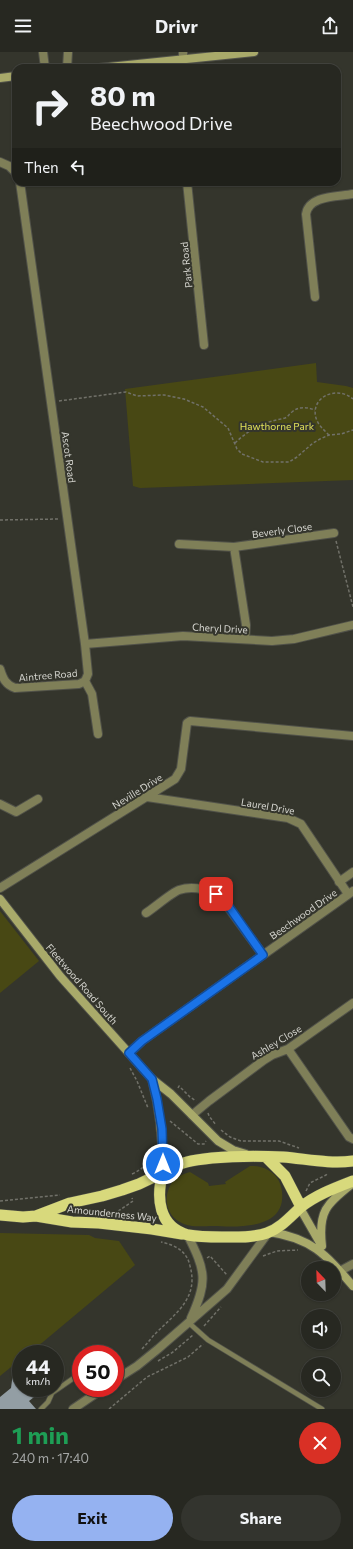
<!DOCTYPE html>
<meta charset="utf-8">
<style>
:root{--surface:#272821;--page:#33342e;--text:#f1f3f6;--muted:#a4a6a5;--line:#43443f;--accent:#95b2f1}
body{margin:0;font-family:Commissioner,sans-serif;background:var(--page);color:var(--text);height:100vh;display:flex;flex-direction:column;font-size:15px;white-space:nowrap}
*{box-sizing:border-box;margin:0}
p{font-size:13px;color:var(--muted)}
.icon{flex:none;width:22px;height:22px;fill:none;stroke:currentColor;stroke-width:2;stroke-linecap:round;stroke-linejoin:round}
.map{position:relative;height:1357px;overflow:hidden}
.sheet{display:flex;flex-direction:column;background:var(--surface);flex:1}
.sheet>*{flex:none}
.guide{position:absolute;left:12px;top:12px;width:329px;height:122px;border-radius:12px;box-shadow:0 1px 3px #0004,0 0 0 1px var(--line);background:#272821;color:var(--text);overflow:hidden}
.needle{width:26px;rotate:337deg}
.buttons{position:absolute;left:301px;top:1209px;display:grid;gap:8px}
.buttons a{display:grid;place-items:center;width:40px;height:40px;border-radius:50%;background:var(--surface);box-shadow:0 1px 3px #0004,0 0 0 1px var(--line);font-size:20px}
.speed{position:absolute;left:12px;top:1293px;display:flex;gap:8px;font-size:20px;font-weight:700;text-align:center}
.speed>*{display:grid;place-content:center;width:52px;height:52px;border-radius:50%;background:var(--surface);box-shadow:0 1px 3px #0004,0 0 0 1px var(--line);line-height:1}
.speed small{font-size:10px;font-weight:400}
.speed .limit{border:6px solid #d22;background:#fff;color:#111}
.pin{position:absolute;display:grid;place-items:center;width:34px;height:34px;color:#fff;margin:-17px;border-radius:8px;box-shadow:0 2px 6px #0006}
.me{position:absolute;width:44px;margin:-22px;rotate:0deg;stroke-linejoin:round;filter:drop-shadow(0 0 3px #0008)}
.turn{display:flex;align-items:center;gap:14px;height:84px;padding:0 12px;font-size:18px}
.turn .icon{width:52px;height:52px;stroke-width:2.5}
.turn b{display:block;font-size:28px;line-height:34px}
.then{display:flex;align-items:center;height:38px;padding:0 12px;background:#0003;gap:8px;font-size:15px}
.round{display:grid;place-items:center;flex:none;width:42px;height:42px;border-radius:21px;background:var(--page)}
.head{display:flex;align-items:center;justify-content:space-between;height:68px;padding:0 12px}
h1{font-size:24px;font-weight:700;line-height:30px;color:#1e9e55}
.cta{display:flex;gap:8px;margin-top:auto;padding:8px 12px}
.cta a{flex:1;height:46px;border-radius:24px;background:var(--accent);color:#111;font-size:16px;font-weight:700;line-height:46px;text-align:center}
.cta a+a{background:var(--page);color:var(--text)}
header{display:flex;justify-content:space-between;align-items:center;height:52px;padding:0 12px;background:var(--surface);font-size:18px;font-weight:700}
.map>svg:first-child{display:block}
.green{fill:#484814}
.building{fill:#939ea4}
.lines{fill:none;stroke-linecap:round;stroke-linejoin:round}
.service-casing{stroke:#515249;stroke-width:6}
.minor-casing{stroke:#515249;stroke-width:10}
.tertiary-casing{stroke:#515249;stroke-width:10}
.secondary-casing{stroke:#515249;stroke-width:10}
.trunk-casing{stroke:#515249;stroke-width:12}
.path{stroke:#717169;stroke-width:1.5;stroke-dasharray:3 2;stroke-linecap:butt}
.service{stroke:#7f7f58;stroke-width:4.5}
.minor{stroke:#7f7f58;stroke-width:8}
.tertiary{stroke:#7f7f58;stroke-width:8}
.secondary{stroke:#a9aa6a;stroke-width:8}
.trunk{stroke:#d8d97c;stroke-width:11}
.route-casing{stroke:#114b97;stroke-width:10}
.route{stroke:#1a73e8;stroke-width:7}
.labels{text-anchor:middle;stroke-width:4;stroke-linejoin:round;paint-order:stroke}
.street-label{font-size:10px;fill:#d5d5cf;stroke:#34352c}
.park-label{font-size:10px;fill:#e2e25a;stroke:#34352c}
</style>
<header><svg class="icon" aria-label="menu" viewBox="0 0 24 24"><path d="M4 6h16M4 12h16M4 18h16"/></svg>Drivr<svg class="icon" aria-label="share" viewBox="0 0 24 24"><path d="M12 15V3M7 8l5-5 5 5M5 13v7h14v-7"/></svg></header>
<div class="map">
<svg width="353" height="1357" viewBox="0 0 353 1357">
<rect width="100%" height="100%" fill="#34352c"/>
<path class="green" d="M316,311l1,19 29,4 7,2v92l-213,8 -7,-2 -8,-97z
M0,859l39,50 -39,32z
M250,1114c17,-1 31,10 32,26 4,38 -44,35 -69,34 -10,0 -23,2 -33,-4 -11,-6 -16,-19 -12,-31 3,-11 11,-16 22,-19l18,11 1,3 17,-2 -1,-2z
M0,1181l89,2 6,3 24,3 16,24 -92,77 -16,12h-6v5l-21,17z"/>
<path class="building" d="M13,1321l8,1v14h12l5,6 -9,7 7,8h-36v-12l11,-9z"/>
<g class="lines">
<defs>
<path id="service" d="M189,1271l19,17 114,69
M41,1357l7,-7 4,-9 29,-20"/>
<path id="minor" d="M43,0l2,16
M183,0v7
M67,16l1,-16
M0,110l9,4 7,7
M20,130l65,462 3,30 -3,7 7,13 6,40
M187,130l17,163
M315,245l-9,-83c3,-19 32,-17 47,-20
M179,492l55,3 100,-14
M234,495l12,78 -1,14
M85,592l98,-8 89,5 22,-2 59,-14
M0,617c3,10 6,16 15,19l64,-4 6,-3
M147,745l141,21 13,6 47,70
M0,752l16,8 22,-13
M339,830l14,-10
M0,836l175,-109 6,-10 6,-46 3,-2 163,15
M146,861c8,-5 25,-20 33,-23 15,-5 33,0 44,10l40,55
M288,997l61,88 4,2
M129,1001l13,-12 211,-150
M192,1063l17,-14 55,-41 8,-5 16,-6 65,-46
M340,1219l13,-7"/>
<path id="tertiary" d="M187,1182c19,37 21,47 4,84
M115,1328l22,-14 21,-17 69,-60 41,-56
M73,1357l31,-21"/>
<path id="secondary" d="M99,16l155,-16
M0,26l16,-2
M0,847l60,77 92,103 19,15 47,47 15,9 13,4
M152,1027c8,31 11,61 11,93
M300,1156l20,35
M269,1180c43,6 57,23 84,54
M322,1194c-4,-34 4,-42 30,-62"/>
<path id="trunk" d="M266,1105l19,19 16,31
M353,1109c-24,3 -46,-2 -70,-4 -24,-1 -47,-1 -71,1 -18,2 -33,4 -49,14 -7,25 -5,55 25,63 11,2 23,2 34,2 15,0 31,1 45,-4 14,-5 24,-17 34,-26 15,-12 34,-19 52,-26
M0,1163l23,2 13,-1 36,6 27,1 53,6 30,5
M36,1164l34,-13 32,-7 20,-6 17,-6 23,-11"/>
</defs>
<use href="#service" class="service-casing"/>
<use href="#minor" class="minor-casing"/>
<use href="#tertiary" class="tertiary-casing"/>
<use href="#secondary" class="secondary-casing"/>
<use href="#trunk" class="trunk-casing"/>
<path class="path" d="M59,349l67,-9 11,4 27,-1 20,4 19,8 25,21 9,21 5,5 21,8h26l8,-5 16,-14 7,-4 9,-4 12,-1 12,-4
M329,383c-5,-5 -11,-10 -13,-17 -6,-21 21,-33 37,-19
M235,391c10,-10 23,-18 37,-22 4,-1 9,-2 13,-3 3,-1 4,-4 7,-6 7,-6 15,-5 23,-2
M0,468l58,-1
M336,489l17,66
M130,1016l7,13 11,27
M178,1036l1,-2 11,11 6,4
M208,1061l1,3 7,9
M170,1069l28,23h6l2,-3
M221,1078l9,7 11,4h38l20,7
M132,1122c11,-5 17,-11 21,-23
M306,1139l4,-8 16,-8 2,-2
M0,1149l60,-6
M114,1162l19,-13 -1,-3
M263,1204l14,-5 21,-1
M207,1206l3,-2 17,19
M204,1274l17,-19
M142,1297c5,-5 9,-11 14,-16 20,-20 43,-35 34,-67 -3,-15 -15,-21 -29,-24
M158,1309l15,-9 20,-17
M109,1357l38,-32 41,-20 15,-13"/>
<use href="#service" class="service"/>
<use href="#minor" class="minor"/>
<use href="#tertiary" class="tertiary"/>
<use href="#secondary" class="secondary"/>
<use href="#trunk" class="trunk"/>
</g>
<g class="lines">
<defs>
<path id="route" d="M163,1112l-1,-35 -5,-30 -5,-20 -23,-26 13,-12 121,-86 -36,-51 -11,-10"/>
</defs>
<use href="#route" class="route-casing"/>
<use href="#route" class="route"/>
</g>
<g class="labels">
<g class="street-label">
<text transform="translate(186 213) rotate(-96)" y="4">Park Road</text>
<text transform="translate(69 405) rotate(82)" y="4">Ascot Road</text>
<text transform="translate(282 478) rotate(-8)" y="4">Beverly Close</text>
<text transform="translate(220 576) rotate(3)" y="4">Cheryl Drive</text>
<text transform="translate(48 623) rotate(-5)" y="4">Aintree Road</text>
<text transform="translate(137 739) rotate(-32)" y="4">Neville Drive</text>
<text transform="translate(268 754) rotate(10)" y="4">Laurel Drive</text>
<text transform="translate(303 862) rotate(-35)" y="4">Beechwood Drive</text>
<text transform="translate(82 932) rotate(49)" y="4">Fleetwood Road South</text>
<text transform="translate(276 990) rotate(-31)" y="4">Ashley Close</text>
<text transform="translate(112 1161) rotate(6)" y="4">Amounderness Way</text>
</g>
<g class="park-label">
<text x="277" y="378">Hawthorne Park</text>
</g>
</g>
</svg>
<div class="buttons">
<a><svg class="needle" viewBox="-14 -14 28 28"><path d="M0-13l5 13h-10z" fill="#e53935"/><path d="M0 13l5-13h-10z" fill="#a4a6a5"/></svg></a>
<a><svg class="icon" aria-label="sound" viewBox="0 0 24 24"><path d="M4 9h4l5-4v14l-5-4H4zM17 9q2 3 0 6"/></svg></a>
<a><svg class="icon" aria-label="search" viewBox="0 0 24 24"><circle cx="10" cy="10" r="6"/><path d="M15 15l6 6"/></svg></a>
</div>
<div class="speed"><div>44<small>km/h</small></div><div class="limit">50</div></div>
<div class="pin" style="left:216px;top:842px;background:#d93025"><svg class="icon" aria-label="arrive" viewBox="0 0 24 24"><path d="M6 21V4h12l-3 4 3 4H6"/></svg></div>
<svg class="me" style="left:163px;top:1112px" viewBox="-20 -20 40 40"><circle r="17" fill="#1a73e8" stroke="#fff" stroke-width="3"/><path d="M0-11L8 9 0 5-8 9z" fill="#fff"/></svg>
<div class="guide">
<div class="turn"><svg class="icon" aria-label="right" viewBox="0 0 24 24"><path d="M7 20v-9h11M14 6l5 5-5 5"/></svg><div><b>80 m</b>Beechwood Drive</div></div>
<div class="then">Then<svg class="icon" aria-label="left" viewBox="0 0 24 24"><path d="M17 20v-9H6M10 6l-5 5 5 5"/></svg></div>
</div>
</div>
<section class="sheet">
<div class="head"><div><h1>1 min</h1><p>240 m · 17:40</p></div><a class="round" style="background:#d93025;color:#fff"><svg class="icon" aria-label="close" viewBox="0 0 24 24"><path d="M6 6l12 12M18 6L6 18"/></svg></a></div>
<div class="cta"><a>Exit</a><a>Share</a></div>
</section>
